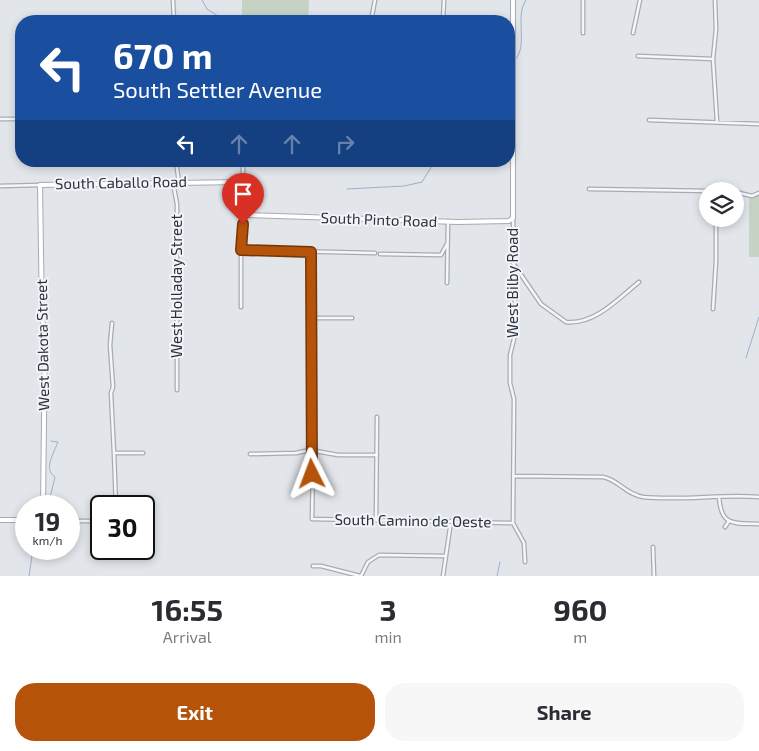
<!DOCTYPE html>
<style>
:root{--surface:#fff;--page:#f7f7f7;--text:#2b2b33;--muted:#7c7c81;--accent:#b45309}
body{margin:0;font-family:"Exo 2",sans-serif;background:var(--page);color:var(--text);height:100vh;display:flex;flex-direction:column;font-size:19px;white-space:nowrap}
*{box-sizing:border-box;margin:0}
p{font-size:16px;color:var(--muted)}
.icon{flex:none;width:28px;height:28px;fill:none;stroke:currentColor;stroke-width:2;stroke-linecap:round;stroke-linejoin:round}
.map{position:relative;height:576px;overflow:hidden}
.details{display:flex;flex-direction:column;background:var(--surface);flex:1}
.details>*{flex:none}
.banner{position:absolute;left:15px;top:15px;width:500px;height:152px;border-radius:20px;box-shadow:0 2px 8px #0003;background:#1a4fa0;color:#fff;overflow:hidden}
.buttons{position:absolute;left:699px;top:182px;display:grid;gap:10px}
.buttons a{display:grid;place-items:center;width:45px;height:45px;border-radius:50%;background:var(--surface);box-shadow:0 2px 8px #0003;font-size:25px}
.speed{position:absolute;left:15px;top:495px;display:flex;gap:10px;font-size:25px;font-weight:700;text-align:center}
.speed>*{display:grid;place-content:center;width:65px;height:65px;border-radius:50%;background:var(--surface);box-shadow:0 2px 8px #0003;line-height:1}
.speed small{font-size:12px;font-weight:400}
.speed .limit{border:2px solid #111;border-radius:8px;background:#fff;color:#111}
.pin{position:absolute;display:grid;place-items:center;width:42px;height:42px;color:#fff;margin:-51px -21px;border-radius:50% 50% 50% 0;rotate:-45deg;box-shadow:0 0 5px #0007}
.pin .icon{rotate:45deg}
.me{position:absolute;width:55px;margin:-28px;rotate:357deg;stroke-linejoin:round;filter:drop-shadow(0 0 4px #0008)}
.turn{display:flex;align-items:center;gap:18px;height:105px;padding:0 15px;font-size:22px}
.turn .icon{width:65px;height:65px;stroke-width:2.5}
.turn b{display:block;font-size:35px;line-height:42px}
.lanes{display:flex;align-items:center;height:48px;padding:0 15px;background:#0003;justify-content:center;gap:25px;direction:ltr}
.lanes .off{opacity:.35}
.eta{display:flex;justify-content:space-evenly;align-items:center;height:85px;text-align:center}
.eta b{font-size:30px;font-weight:700;line-height:35px}
.button{display:flex;gap:10px;margin-top:auto;padding:10px 15px}
.button a{flex:1;height:58px;border-radius:20px;background:var(--accent);color:#fff;font-size:20px;font-weight:700;line-height:58px;text-align:center}
.button a+a{background:var(--page);color:var(--text)}
.map>svg:first-child{display:block}
.green{fill:#c6d3c4}
.lines{fill:none;stroke-linecap:round;stroke-linejoin:round}
.stream{stroke:#a0afc7;stroke-width:1}
.street-casing{stroke:#a7abb4;stroke-width:5}
.secondary-casing{stroke:#a7abb4;stroke-width:6}
.street{stroke:#f5f6f8;stroke-width:2.5}
.secondary{stroke:#fff;stroke-width:4}
.route-casing{stroke:#753606;stroke-width:12}
.route{stroke:#b45309;stroke-width:9}
.labels{text-anchor:middle;stroke-width:4;stroke-linejoin:round;paint-order:stroke}
.street-label{font-size:15px;fill:#2b3141;stroke:#f2f4f7}
</style>
<div class="map">
<svg width="759" height="576" viewBox="0 0 759 576">
<rect width="100%" height="100%" fill="#e2e5ea"/>
<path class="green" d="M242,0h67l-1,21h-66z
M759,195v62h-10v-60z"/>
<g class="lines">
<path class="stream" d="M202,0l5,9 14,9
M515,60c14,-16 -1,-43 11,-60
M509,79l2,-14
M347,189l57,-3 18,-4 13,-21
M746,358l13,-41
M48,506l7,-29c-12,-8 -1,-24 3,-35l-7,-1
M29,576l4,-27
M497,576l3,-14"/>
<defs>
<path id="street" d="M173,0l1,21
M715,0l1,29 -3,30 4,63
M371,21l4,-21
M443,21l1,-21
M583,33v-33
M633,33l7,-33
M638,56l75,3
M0,119h21
M649,120l110,4
M176,161l3,22
M243,182v-21
M173,183l4,21v186
M0,186l40,-1
M589,189l122,2
M735,192l17,4 7,-3
M513,218l2,87 -1,34 -4,16v28l4,16 -1,124 11,20 1,19
M241,250l134,3
M311,252l-1,200 3,14 -1,53 201,4
M380,254l61,1 6,-11
M513,263l28,41 25,18c29,3 53,-24 73,-40
M447,283l1,-62
M241,307v-72l3,-22
M713,309l3,-48v-42
M311,318h41
M112,323l-2,22 3,42 -2,6 3,60h29
M114,453l2,53
M250,454l46,-1 14,-3 28,5h39
M514,476l89,1c16,3 22,17 40,20 38,4 78,-3 116,0
M719,497c2,30 15,26 40,27
M376,520l1,-103
M69,521h32
M725,527l4,-6
M653,547l1,29
M313,566h8l39,10
M361,576l7,-14 11,-7 65,1
M443,576l8,-55"/>
<path id="secondary" d="M43,506l2,-169 -3,-20 -2,-132 203,-3v29l7,4 208,7 51,-1 4,-3v-218
M0,520h26"/>
</defs>
<use href="#street" class="street-casing"/>
<use href="#secondary" class="secondary-casing"/>
<use href="#street" class="street"/>
<use href="#secondary" class="secondary"/>
</g>
<g class="lines">
<defs>
<path id="route" d="M243,224l-2,26 70,2 1,222"/>
</defs>
<use href="#route" class="route-casing"/>
<use href="#route" class="route"/>
</g>
<g class="labels">
<g class="street-label">
<text transform="translate(121 183) rotate(-1)" y="5">South Caballo Road</text>
<text transform="translate(379 220) rotate(2)" y="5">South Pinto Road</text>
<text transform="translate(513 283) rotate(-90)" y="5">West Bilby Road</text>
<text transform="translate(177 286) rotate(-90)" y="5">West Holladay Street</text>
<text transform="translate(43 345) rotate(-91)" y="5">West Dakota Street</text>
<text transform="translate(413 521) rotate(1)" y="5">South Camino de Oeste</text>
</g>
</g>
</svg>
<div class="buttons">
<a><svg class="icon" aria-label="layers" viewBox="0 0 24 24"><path d="M12 4l9 5-9 5-9-5zM3 14l9 5 9-5"/></svg></a>
</div>
<div class="speed"><div>19<small>km/h</small></div><div class="limit">30</div></div>
<div class="pin" style="left:243px;top:224px;background:#d93025"><svg class="icon" aria-label="arrive" viewBox="0 0 24 24"><path d="M6 21V4h12l-3 4 3 4H6"/></svg></div>
<svg class="me" style="left:312px;top:474px" viewBox="-20 -20 40 40"><path d="M0-17L14 15 0 8-14 15z" fill="#b45309" stroke="#fff" stroke-width="4"/></svg>
<div class="banner">
<div class="turn"><svg class="icon" aria-label="left" viewBox="0 0 24 24"><path d="M17 20v-9H6M10 6l-5 5 5 5"/></svg><div><b>670 m</b>South Settler Avenue</div></div>
<div class="lanes"><svg class="icon" aria-label="left" viewBox="0 0 24 24"><path d="M17 20v-9H6M10 6l-5 5 5 5"/></svg><svg class="icon off" aria-label="ahead" viewBox="0 0 24 24"><path d="M12 20V5M6 11l6-6 6 6"/></svg><svg class="icon off" aria-label="ahead" viewBox="0 0 24 24"><path d="M12 20V5M6 11l6-6 6 6"/></svg><svg class="icon off" aria-label="right" viewBox="0 0 24 24"><path d="M7 20v-9h11M14 6l5 5-5 5"/></svg></div>
</div>
</div>
<section class="details">
<div class="eta">
<div><b>16:55</b><p>Arrival</p></div>
<div><b>3</b><p>min</p></div>
<div><b>960</b><p>m</p></div>
</div>
<div class="button"><a>Exit</a><a>Share</a></div>
</section>
